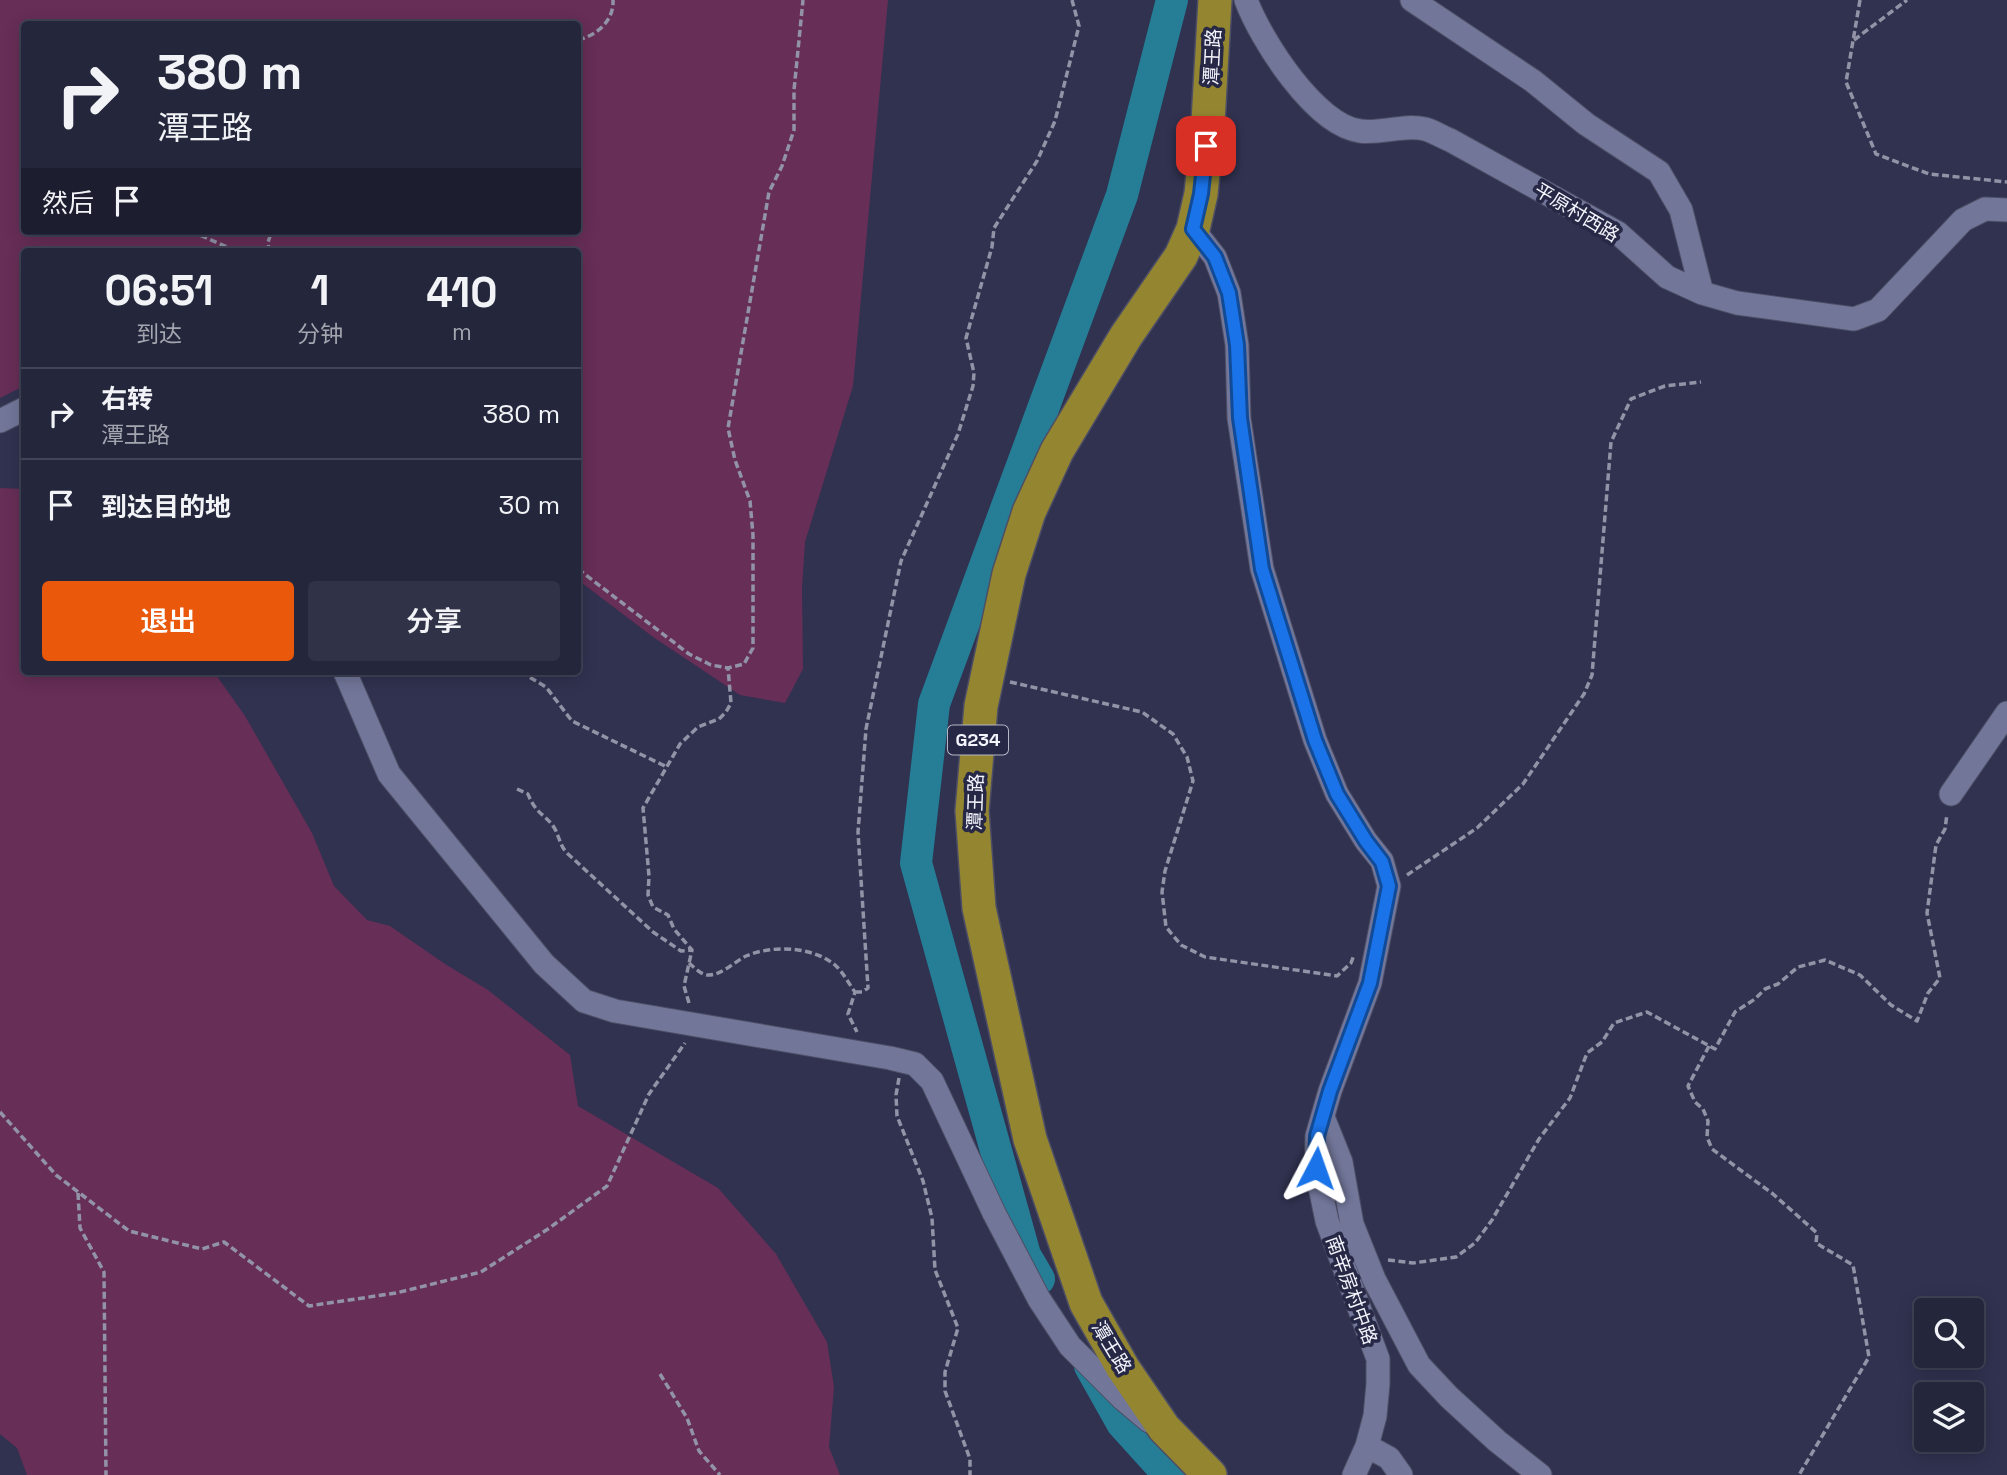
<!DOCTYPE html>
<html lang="zh">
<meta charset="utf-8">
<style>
:root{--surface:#24263c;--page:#303247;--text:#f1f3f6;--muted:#a3a5af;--line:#414356;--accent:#ea580c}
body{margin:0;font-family:"Space Grotesk","Noto Sans SC",sans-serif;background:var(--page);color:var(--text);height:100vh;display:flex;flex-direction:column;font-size:26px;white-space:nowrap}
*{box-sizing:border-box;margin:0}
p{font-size:23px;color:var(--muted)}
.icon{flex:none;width:38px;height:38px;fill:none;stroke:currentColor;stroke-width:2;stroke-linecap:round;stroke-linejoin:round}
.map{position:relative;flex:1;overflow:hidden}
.sheet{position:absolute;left:21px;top:248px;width:560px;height:427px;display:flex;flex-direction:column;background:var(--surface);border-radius:7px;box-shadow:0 4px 18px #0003,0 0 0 2px var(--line)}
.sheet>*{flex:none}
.banner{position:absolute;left:21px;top:21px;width:560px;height:214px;border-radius:7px;box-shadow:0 4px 18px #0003,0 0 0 2px var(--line);background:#24263c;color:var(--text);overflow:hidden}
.controls{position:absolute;left:1914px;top:1298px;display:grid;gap:14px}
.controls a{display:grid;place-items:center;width:70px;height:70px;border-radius:7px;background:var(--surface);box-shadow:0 4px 18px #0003,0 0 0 2px var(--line);font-size:35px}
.pin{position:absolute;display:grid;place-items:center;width:60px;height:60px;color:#fff;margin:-30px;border-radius:14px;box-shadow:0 4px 10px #0006}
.me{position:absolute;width:77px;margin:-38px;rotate:4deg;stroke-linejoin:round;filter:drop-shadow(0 0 5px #0008)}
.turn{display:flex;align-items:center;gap:24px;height:147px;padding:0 21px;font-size:32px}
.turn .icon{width:91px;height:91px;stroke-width:2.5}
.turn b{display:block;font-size:49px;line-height:60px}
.then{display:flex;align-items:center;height:66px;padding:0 21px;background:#0003;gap:14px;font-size:26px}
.eta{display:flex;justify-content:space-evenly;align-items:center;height:119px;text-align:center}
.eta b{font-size:42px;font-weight:600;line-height:49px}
.action{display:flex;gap:14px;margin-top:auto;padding:14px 21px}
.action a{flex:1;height:80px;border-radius:7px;background:var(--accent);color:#fff;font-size:28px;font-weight:600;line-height:80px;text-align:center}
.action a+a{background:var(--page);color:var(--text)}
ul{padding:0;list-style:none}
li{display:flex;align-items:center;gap:21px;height:91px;padding:0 21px;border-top:2px solid var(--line)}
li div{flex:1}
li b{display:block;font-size:26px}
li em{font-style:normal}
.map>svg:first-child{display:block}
.green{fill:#672e57;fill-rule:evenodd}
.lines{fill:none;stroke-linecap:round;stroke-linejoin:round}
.river{stroke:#257e96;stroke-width:32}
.minor-casing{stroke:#4d4e65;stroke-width:25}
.highway-casing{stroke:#4d4e65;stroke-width:36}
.path{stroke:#9293a6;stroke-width:3.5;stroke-dasharray:7 3.5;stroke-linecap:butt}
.minor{stroke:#727699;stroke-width:23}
.highway{stroke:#948631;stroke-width:33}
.route-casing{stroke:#114b97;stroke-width:18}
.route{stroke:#1a73e8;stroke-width:12}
.labels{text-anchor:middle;stroke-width:7;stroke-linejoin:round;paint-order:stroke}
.shield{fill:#262845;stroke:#b6b7c5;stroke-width:2}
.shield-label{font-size:18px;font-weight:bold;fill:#f3f4fc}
.street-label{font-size:19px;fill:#f3f4fc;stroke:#262845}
</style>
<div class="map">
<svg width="2007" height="1475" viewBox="0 0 2007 1475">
<rect width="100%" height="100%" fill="#303250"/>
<path class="green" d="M0,0h888l-35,386 -48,156 -3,46 1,81 -18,34 -45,-8 -87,-58 -75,-57v-328h-554v134l-24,12zM24,24h554v207h-554z
M0,488l24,1v183h190l31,44 67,117 22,53 33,34 23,6 55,38 43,26 82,65 8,51 140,82 58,66 51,88 7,45 -5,60 11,28h-813l-10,-27 -17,-14z"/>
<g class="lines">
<path class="river" d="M1039,1279l-14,-24 -109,-392 18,-159 188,-509 50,-195
M1090,1366l32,57 47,52"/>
<defs>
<path id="minor" d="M1246,0c15,40 69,125 114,131 21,3 44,-7 65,-2 8,2 17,8 25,11l168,93 49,44 35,16 35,10 117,16 24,-9 85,-90 22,-11 22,1
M1412,0l121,81 53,43 73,48 22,38 21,83
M1193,229l22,28 14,36 8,52 2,73 23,151 53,171 22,54 29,47 16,20 7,25 -19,97 -40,108 -13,45 -1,32 11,53 51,138v25l-3,32 -8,30 -13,29
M0,421l24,-12
M345,672l44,102 155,190 40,37 31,10 275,47 25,6 17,17 62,132 45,86 31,47 53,53 26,22
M1951,794l56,-81
M1323,1117l18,45 11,62 22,55 45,86 30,32 48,44 43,34
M1367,1446l22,12 12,17"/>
<path id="highway" d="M1210,1475l-46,-47 -41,-60 -37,-65 -56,-164 -51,-231 -7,-97 9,-105 28,-132 20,-62 28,-61 69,-115 55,-80 12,-27 8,-35 7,-72 7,-122"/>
</defs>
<use href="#minor" class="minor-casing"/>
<use href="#highway" class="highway-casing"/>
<path class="path" d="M1860,0l-14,82 30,72 53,20 78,8
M578,40c19,-5 36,-19 35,-40
M1854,40l53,-40
M191,231l47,21
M269,252l-1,-10 4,-11
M578,569l111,85 22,11 17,3 16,-4 9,-16v-113l-3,-34 -15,-41 -7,-32 41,-236 13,-26 12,-36v-40l9,-90
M521,672l25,15 26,34 95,46
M1010,682l132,30 31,22 14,23 6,24 -28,90 -3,21 4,35 15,18 24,12 132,19 14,-13 3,-8
M517,789l11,5c8,21 18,20 27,35 5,10 5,17 13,25l85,78 28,19 11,-1
M1407,875l70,-47 46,-44 61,-90 8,-19 19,-233 20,-43 34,-13 36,-4
M689,963c5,4 11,11 18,12 14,1 27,-13 39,-19 26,-11 66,-10 89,9 8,7 14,19 20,27l-7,22 9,18
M855,992h7l6,-4 -10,-156 8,-103 35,-168 57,-127 15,-48 1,-13 -8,-35 26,-91 2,-19 43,-67 18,-40 24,-95 -7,-26
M689,1003l-5,-17 8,-36 -18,-21 -6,-14 -15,-8 -5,-12 1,-19 -6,-68 37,-64 18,-17 21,-8 7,-7 5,-9 -3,-35
M1709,1046l-21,40 7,16 8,7 5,12 -1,16 5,12 61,45 44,39 -1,10 37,22 16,92 -70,118
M899,1078l-3,17 1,21 26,65 9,37 3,52 23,58 -13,44v19l25,68v16
M0,1112l56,63 73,56 73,18 22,-7 85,64 87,-13 85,-21 67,-43 59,-43 42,-92 36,-51
M78,1193l2,35 24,44 2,203
M1388,1260l25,3 43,-6 19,-14 17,-23 47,-81 31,-41 17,-45 15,-11 12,-19 33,-11 68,37 20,-37 20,-13 10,-10 13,-5 20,-17 27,-7 35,15 31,30 26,16 11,-28 12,-15 -13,-65 9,-68 9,-16 2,-15
M660,1374l27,44 12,33 21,24"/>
<use href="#minor" class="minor"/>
<use href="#highway" class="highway"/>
</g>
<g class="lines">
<defs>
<path id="route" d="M1206,146l-5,48 -8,35 22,28 14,36 8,52 3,73 22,151 53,171 22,54 29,47 16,21 7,24 -19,97 -40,108 -13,45 -1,32"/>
</defs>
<use href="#route" class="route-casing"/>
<use href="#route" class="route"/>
</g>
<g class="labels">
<rect class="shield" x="948" y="725.5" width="60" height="29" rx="5"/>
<g class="shield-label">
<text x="978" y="746">G234</text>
</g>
<g class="street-label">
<text transform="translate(1212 57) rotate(-87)" y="7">潭王路</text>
<text transform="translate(1577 212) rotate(31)" y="7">平原村西路</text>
<text transform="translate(975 802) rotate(-88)" y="7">潭王路</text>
<text transform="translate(1352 1290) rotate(70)" y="7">南辛房村中路</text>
<text transform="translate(1112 1347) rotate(59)" y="7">潭王路</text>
</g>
</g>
</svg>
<div class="controls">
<a><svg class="icon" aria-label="search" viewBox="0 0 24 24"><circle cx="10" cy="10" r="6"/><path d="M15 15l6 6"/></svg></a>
<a><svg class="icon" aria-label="layers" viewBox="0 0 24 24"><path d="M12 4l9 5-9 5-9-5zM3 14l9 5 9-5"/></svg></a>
</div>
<div class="pin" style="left:1206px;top:146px;background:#d93025"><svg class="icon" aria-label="arrive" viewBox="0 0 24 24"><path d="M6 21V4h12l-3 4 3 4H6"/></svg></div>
<svg class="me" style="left:1316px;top:1168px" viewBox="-20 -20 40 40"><path d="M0-17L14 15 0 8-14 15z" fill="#1a73e8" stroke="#fff" stroke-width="4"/></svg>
<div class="banner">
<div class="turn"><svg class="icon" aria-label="right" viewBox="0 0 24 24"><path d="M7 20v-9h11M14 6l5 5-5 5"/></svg><div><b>380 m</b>潭王路</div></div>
<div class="then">然后<svg class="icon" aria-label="arrive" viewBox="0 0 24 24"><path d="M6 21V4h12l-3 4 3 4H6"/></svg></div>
</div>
<section class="sheet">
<div class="eta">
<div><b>06:51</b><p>到达</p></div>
<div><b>1</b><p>分钟</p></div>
<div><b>410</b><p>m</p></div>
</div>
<ul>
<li><svg class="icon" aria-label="right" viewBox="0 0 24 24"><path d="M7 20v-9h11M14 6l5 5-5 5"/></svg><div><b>右转</b><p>潭王路</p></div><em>380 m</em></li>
<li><svg class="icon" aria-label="arrive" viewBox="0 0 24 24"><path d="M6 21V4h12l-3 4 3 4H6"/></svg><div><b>到达目的地</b></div><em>30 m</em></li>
</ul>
<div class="action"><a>退出</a><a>分享</a></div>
</section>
</div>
